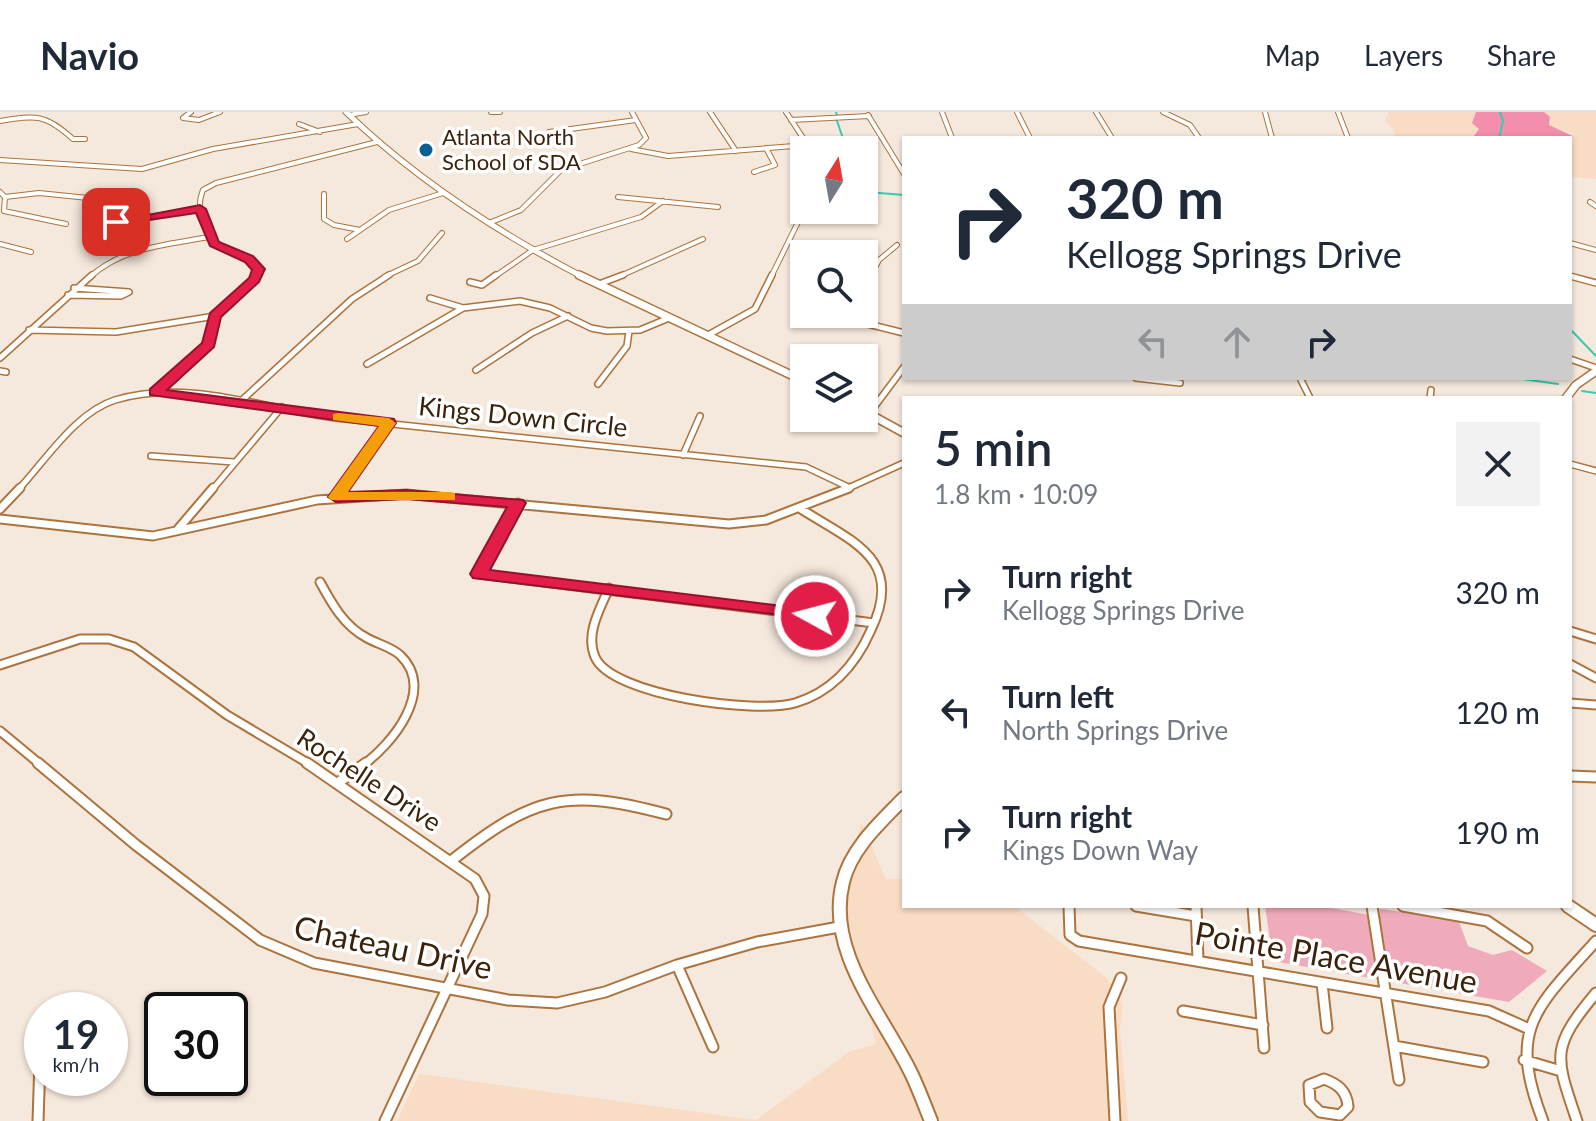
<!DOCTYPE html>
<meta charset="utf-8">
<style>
:root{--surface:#fff;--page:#f2f2f3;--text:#1f2937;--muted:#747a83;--line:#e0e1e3}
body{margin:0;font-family:Lato,sans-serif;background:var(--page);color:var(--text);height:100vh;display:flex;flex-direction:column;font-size:30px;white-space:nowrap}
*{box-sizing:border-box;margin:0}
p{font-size:26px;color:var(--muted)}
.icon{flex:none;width:44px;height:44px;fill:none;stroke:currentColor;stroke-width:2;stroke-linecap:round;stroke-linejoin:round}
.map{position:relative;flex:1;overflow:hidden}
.details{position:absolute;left:902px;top:284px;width:670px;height:512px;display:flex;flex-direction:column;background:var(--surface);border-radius:0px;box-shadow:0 2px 6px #0004}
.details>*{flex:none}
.banner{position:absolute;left:902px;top:24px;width:670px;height:244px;border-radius:0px;box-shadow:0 2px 6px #0004;background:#fff;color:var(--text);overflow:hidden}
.needle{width:52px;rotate:11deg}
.controls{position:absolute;left:790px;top:24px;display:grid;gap:16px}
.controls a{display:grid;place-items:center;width:88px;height:88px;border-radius:0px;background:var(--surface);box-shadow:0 2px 6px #0004;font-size:40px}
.speed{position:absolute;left:24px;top:880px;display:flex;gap:16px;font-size:40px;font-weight:700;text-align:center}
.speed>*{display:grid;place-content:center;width:104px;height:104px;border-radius:50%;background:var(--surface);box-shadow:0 2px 6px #0004;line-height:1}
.speed small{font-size:20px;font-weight:400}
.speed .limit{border:4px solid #111;border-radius:12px;background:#fff;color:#111}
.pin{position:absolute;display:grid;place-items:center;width:68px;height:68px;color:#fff;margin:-34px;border-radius:16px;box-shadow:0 4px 12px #0006}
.me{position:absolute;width:88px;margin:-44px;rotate:277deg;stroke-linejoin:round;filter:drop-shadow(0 0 6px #0008)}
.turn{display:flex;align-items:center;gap:28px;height:168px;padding:0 32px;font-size:36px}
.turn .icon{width:104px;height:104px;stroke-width:2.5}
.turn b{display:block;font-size:56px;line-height:68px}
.lanes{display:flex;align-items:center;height:76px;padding:0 32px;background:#0003;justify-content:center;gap:40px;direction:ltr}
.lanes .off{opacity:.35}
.round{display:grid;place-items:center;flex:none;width:84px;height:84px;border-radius:0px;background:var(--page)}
.headline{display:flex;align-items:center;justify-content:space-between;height:136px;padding:0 32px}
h1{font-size:48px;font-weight:600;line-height:60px}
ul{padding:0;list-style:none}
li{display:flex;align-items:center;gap:24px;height:120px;padding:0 32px}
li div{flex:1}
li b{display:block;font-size:30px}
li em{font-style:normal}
header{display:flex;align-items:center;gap:48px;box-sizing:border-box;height:112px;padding:0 40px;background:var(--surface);border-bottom:2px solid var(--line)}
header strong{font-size:38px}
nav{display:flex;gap:44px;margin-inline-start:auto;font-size:28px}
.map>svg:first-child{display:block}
.built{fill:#f9dcc4}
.green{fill:#efabbc}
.forest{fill:#f38fac}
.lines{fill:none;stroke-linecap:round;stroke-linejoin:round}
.stream{stroke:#36cab7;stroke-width:2}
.minor-far3-casing{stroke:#ad733c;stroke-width:6}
.minor-far2-casing{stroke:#ad733c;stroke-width:8}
.minor-far1-casing{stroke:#ad733c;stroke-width:11}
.minor-casing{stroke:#ad733c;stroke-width:13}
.tertiary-far2-casing{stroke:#ad733c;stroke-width:7}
.tertiary-far1-casing{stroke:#ad733c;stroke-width:10}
.tertiary-casing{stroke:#ad733c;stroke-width:16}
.minor-far3{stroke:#fff;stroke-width:4}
.minor-far2{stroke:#fff;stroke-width:5}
.minor-far1{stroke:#fff;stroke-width:7}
.minor{stroke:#fff;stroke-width:9}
.tertiary-far2{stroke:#fff;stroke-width:5}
.tertiary-far1{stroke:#fff;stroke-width:7}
.tertiary{stroke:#fff;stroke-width:12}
.route{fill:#e11d48;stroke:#92132f;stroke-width:2}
.slow{fill:#f59e0b}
.poi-dot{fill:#086091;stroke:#fff;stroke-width:3}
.labels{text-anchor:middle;stroke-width:7;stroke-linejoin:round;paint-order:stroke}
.far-poi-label{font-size:22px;fill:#3b220b;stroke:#fff;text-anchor:start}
.street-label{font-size:26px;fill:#3b220b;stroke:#fff}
.near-street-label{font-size:32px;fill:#3b220b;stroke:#fff}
</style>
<header>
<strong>Navio</strong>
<nav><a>Map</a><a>Layers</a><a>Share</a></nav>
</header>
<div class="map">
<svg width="1596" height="1009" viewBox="0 0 1596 1009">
<rect width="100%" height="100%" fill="#f5e8dd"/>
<path class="built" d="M1389,0h87l-3,9 6,8 -8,9h-75l-3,-9 -8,-8z
M1544,0h52v67l-26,-2 3,-43 -25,-9 3,-4z
M861,710l25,57h18v27h110l93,72 16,28 -3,22 8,93h-731l22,-47 337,46 93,-68 27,-8 -30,-134 -5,-2z"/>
<path class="green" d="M1265,794h56l59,11v-8l78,10 10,27 25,9 19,-5 35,21 -38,31 -236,-41z"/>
<path class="forest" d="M1476,0h68l6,5 -1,8 24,11 -3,4 -105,-2 8,-1 6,-8 -7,-6z"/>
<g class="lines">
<path class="stream" d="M836,0l1,3
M837,9l10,29
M1499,26l4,-17 -3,-9
M864,73l3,7 37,3
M1570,217l26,27
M1516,266l42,6
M1582,279l14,2"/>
<defs>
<path id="minor-far3" d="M191,0l-8,6 16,2 21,-8
M491,0h9
M710,0l26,39
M786,0l25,38
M942,0l10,26
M1017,0l13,26
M1096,0l16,26
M1163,0l27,13 9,13
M1265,0l7,26
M1338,0l10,26
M349,3l17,-3
M868,3l36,59
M791,8l78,-4
M0,9c37,-6 45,-7 73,18h12
M299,12l21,8
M549,20l87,-12
M631,37l37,7 139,-11
M0,48l142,9 71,-20 145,-25
M754,60l21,-7 -9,-17
M0,80l5,5 -1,14 62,13
M324,82v25l10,6 26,5
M5,85l34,-4 59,6
M618,85l100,10
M1590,90l6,4
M116,110l84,-13
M489,111l32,-13 40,-40 78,-25 7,-7 -14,-26
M347,127l42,-29 54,-17
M1570,131l26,7
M0,132l31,8
M1570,164l4,1
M90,165c33,-30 76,-32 119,-40
M256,165v-13c-24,-15 -44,-13 -52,-43 -4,-13 -6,-18 -1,-31l13,-7 161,-41
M384,165l34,-16 24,-28
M494,165l39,-27 108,-33 22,-16
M618,165l85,-38
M771,165l33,-67
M870,165l9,-17 18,-15"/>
<path id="minor-far2" d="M1570,164l26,7
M470,170l12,3 14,-10
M599,172l24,-9
M864,175l7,-12
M68,183l53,1 8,-4 -55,-4
M430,186l33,10
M856,202l12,10 36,9
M29,218l87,2 99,-16
M710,222l45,-25 17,-34
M0,246l92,-83
M1570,247l26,9
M367,252l96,-56 57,-7 30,7 41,20 16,3 33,-1 29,-12
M476,258l56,-37 36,-17
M0,259l6,1
M1136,266l44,5
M1301,268l9,18
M598,272l29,-38 2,-15
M155,280l54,-48 6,-28 43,-41
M1430,286l1,-8
M241,289l111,-102 37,-24
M869,302l35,-47
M683,343l17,-39
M151,344l83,6
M1570,352l26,7
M18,378c27,-29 58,-78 97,-90 73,-22 149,9 221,18 157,17 313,33 470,49l40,19
M212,378l70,-83
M341,378l48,-67
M844,378l60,-27"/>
<path id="minor-far1" d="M336,385l7,-9
M518,391l-39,71 395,49
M0,397l20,-21
M0,407l153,17 164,-36 89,-6 323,30 37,-4 83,-32
M178,417l35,-41
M320,470c12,22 24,44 47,56 11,6 24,9 33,17 37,35 -8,89 -37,110
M609,476c-9,21 -24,46 -14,69 17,39 162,57 200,46 37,-11 61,-39 76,-73 34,-71 -18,-88 -70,-121
M1570,519l26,8
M1570,552l26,14
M0,553l80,-26h29l25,8 93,68 84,50
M1570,591l26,2
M0,619l41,34"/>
<path id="minor" d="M38,651l98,82 124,95 54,23 194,37 49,3 48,-11 72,-27 80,-23 82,-15
M307,651l168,116 9,17 -2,18 -97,207
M1570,664l26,1
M339,670l27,-19
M451,749c81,-64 114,-74 215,-47
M1069,794l1,29 9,6 410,70 38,17
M1136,794l60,10
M1196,794l2,55
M1253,794l11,142
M1372,794l27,174
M1403,794l84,15 40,27
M677,853l36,82
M1322,871l5,45
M1183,899l80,14
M1394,934l89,16
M1524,948l37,11
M1324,967c14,5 23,12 24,28l-8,8 -20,-3 -10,-10 -1,-17z
M38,1009l2,-60
M1115,1009l-6,-114 12,-29
M1543,1009c-36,-93 -8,-112 53,-180
M1577,1009c-22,-65 -27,-73 19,-128"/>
<path id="tertiary-far2" d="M346,0c70,68 151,120 237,165"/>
<path id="tertiary-far1" d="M579,163l225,106
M1566,286l10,-13 20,-14
M864,299l40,22"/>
<path id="tertiary" d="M904,686c-23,24 -53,50 -61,84 -18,70 41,134 69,193 7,15 13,31 19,46
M1568,794l28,19"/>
</defs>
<use href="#minor-far3" class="minor-far3-casing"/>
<use href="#minor-far2" class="minor-far2-casing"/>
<use href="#minor-far1" class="minor-far1-casing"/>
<use href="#minor" class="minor-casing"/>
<use href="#tertiary-far2" class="tertiary-far2-casing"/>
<use href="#tertiary-far1" class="tertiary-far1-casing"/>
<use href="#tertiary" class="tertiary-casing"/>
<use href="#minor-far3" class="minor-far3"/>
<use href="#minor-far2" class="minor-far2"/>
<use href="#minor-far1" class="minor-far1"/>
<use href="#minor" class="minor"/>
<use href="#tertiary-far2" class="tertiary-far2"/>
<use href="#tertiary-far1" class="tertiary-far1"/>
<use href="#tertiary" class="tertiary"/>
</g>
<path class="route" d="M200,93l6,4 13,33 34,14 12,13 -6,13 -38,35 -7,30 -47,43 227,29 2,4 -48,69 58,-2 117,10 3,3 -36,67 325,40 9,6 -2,4 -349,-42 -3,-4 37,-67 -101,-8 -70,3 -8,-5 51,-71 -229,-31v-6l52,-46 8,-30 39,-35 3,-8 -7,-8 -35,-16 -14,-33 -80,12 -5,-3z"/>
<path class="slow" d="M338,301l51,5 7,5 -48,69h101l6,1v7h-124l-3,-3 51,-71 -46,-6v-6z"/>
<circle class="poi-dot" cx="426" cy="38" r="8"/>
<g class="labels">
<g class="far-poi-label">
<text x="442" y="33">Atlanta North<tspan x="442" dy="25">School of SDA</tspan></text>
</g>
<g class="street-label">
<text transform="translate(523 305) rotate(6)" y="9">Kings Down Circle</text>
<text transform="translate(369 668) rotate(33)" y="9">Rochelle Drive</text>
</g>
<g class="near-street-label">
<text transform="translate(393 836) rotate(12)" y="11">Chateau Drive</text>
<text transform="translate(1336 846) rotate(10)" y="11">Pointe Place Avenue</text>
</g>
</g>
</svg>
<div class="controls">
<a><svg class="needle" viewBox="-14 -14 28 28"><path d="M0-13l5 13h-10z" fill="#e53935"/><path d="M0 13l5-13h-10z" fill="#747a83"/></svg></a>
<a><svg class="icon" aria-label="search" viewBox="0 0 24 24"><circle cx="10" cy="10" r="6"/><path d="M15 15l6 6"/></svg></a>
<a><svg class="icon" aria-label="layers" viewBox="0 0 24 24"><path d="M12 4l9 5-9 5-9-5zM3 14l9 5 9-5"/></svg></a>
</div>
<div class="speed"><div>19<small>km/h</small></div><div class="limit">30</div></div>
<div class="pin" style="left:116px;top:110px;background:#d93025"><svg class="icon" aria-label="arrive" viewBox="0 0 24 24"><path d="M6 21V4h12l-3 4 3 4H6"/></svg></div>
<svg class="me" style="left:815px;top:504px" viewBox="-20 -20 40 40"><circle r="17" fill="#e11d48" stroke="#fff" stroke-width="3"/><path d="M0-11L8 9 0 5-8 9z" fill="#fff"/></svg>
<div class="banner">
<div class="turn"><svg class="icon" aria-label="right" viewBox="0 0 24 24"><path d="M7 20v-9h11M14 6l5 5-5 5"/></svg><div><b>320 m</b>Kellogg Springs Drive</div></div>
<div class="lanes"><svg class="icon off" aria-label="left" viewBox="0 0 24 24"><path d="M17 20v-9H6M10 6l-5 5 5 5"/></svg><svg class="icon off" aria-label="ahead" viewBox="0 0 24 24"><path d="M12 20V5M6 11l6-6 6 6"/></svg><svg class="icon" aria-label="right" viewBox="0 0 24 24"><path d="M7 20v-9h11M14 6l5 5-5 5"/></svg></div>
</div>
<section class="details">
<div class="headline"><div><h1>5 min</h1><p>1.8 km · 10:09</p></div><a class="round"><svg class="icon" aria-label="close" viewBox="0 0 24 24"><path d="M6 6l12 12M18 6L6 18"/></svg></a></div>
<ul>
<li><svg class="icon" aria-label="right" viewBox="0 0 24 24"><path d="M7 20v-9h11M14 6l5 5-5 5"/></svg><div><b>Turn right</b><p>Kellogg Springs Drive</p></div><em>320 m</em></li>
<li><svg class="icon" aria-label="left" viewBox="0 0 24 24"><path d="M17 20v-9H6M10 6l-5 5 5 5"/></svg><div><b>Turn left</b><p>North Springs Drive</p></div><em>120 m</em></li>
<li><svg class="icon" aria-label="right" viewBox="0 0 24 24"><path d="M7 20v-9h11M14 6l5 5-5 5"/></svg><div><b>Turn right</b><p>Kings Down Way</p></div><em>190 m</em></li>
</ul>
</section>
</div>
